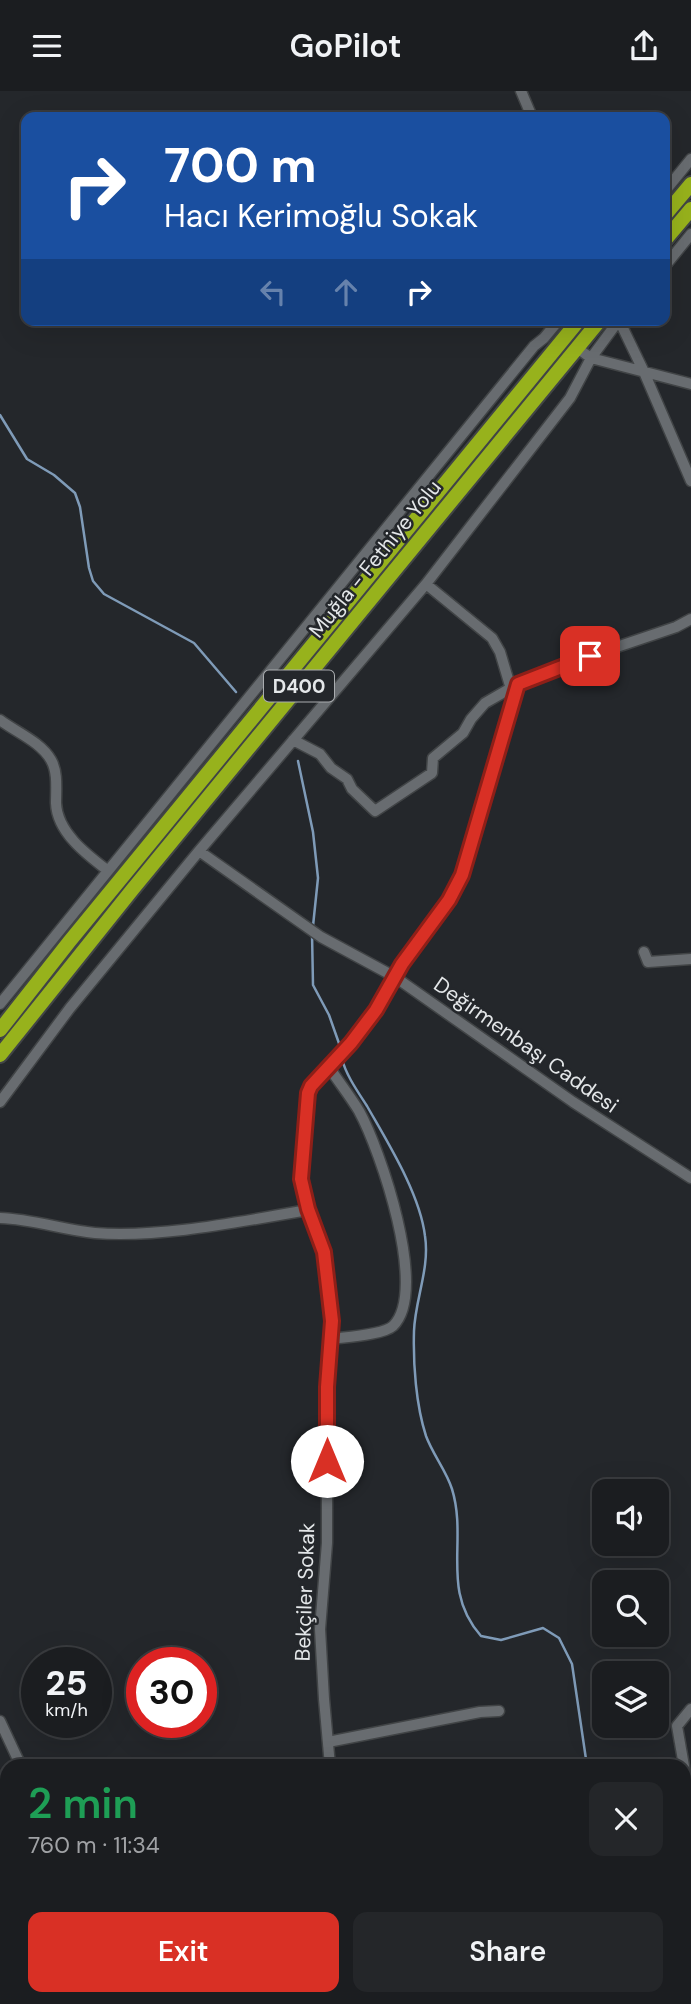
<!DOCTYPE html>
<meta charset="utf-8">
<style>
:root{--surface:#1b1d20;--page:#242629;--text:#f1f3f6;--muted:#a0a2a5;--line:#393b3e;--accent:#d93025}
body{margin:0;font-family:"DM Sans",sans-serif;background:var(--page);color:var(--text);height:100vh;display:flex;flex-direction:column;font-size:26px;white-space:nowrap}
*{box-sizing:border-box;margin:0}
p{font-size:23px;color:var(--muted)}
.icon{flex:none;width:38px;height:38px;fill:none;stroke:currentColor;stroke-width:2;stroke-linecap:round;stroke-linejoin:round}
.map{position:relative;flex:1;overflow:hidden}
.panel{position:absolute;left:0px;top:1668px;width:691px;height:247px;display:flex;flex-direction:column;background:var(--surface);border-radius:21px 21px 0 0;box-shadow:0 7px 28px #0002,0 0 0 2px var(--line)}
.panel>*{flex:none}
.top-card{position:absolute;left:21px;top:21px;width:649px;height:214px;border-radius:14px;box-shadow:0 7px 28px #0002,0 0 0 2px var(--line);background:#1a4fa0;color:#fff;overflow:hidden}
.buttons{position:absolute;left:592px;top:1388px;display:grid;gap:14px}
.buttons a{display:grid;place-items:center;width:77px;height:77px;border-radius:14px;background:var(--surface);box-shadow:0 7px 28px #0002,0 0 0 2px var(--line);font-size:35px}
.speed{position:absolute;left:21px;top:1556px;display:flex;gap:14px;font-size:35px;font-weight:700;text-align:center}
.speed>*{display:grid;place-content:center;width:91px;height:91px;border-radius:50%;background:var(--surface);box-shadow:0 7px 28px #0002,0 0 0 2px var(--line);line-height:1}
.speed small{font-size:18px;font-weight:400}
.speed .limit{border:10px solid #d22;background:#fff;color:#111}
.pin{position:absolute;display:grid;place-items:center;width:60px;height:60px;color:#fff;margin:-30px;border-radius:14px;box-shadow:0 4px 10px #0006}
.me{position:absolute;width:77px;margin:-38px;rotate:0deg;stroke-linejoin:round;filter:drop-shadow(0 0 5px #0008)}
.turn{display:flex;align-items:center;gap:24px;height:147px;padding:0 28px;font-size:32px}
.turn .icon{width:91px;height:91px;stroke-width:2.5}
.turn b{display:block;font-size:49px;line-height:60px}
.lanes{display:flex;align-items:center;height:66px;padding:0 28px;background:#0003;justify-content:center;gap:35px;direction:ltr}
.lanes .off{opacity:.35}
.round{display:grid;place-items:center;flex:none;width:74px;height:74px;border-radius:14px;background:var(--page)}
.head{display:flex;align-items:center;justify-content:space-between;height:119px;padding:0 28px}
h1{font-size:42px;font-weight:600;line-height:52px;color:#1e9e55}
.cta{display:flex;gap:14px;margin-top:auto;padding:14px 28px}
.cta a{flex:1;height:80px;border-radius:14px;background:var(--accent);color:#fff;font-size:28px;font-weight:600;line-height:80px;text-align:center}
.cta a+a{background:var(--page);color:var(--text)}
header{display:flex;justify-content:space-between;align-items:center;height:91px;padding:0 28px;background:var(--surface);font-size:32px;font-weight:600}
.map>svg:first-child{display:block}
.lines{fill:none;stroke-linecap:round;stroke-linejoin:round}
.stream{stroke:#7f9bb8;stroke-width:2.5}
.minor-casing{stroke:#414446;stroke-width:13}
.highway-casing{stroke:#414446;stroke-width:18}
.minor{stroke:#686c70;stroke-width:10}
.highway{stroke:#97b21c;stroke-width:14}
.route-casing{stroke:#8d1f18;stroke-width:18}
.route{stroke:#d93025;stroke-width:12}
.labels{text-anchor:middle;stroke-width:5;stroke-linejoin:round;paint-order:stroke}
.shield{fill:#24272b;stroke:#aaadb0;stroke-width:2}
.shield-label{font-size:19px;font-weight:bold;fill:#e4e7e9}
.street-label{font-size:21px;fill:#e4e7e9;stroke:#24272b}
</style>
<header><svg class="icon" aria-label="menu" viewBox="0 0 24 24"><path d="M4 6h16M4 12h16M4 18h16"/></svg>GoPilot<svg class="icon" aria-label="share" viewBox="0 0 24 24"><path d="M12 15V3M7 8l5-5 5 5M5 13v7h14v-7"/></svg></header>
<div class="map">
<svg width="691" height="1913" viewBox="0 0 691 1913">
<rect width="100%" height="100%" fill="#24272b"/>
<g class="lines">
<path class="stream" d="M0,324l27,44 27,16 21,18 5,14 9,61 4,13 11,13 90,49 42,49
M298,670l15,71 5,46 -5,48
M312,842l1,52 16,30 12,34
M342,968c4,16 16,33 25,47 21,37 53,88 58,130 5,32 -10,64 -11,95 -1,33 2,74 12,105 7,19 20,34 26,53 16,52 -12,101 29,147l20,4 42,-12 16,10 13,26 15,102
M684,1808l7,2"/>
<defs>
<path id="minor" d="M521,0l11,26
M665,100l26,-32
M665,175l26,-32
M619,229l25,52 47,109
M577,257l14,10 100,26
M426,493l66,54 8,14 11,37
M0,629c16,12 41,22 51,40 7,12 5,29 5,43 1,29 30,51 51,67
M293,649l27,14 11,14 16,11 5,10 23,22 57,-38 1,-15 30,-25 8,-14 14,-16 33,-19 72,-28 86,-29 15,-8
M199,760l122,86 74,40 178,125 118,76
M644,861l4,10 43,-3
M0,913l534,-658 10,-8 15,-18
M329,976c9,14 21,29 30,44 21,38 70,180 34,215 -10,9 -47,11 -62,13
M0,1011l70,-94 129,-157 227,-267 144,-186 21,-40 28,-38
M0,1127c33,1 63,12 95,15 68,5 147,-12 213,-23
M0,1630l21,45
M328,1651l152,-30 19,-1
M330,1675l-6,-67 -4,-70 7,-86v-156l5,-66 -8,-69 -16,-42 -7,-31 7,-86 3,-7 40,-43 25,-33 26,-46 47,-64 13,-25 56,-191
M684,1675l-7,-40 14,-17
M684,1676l7,51
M0,1871l7,12
M22,1908l3,5
M107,1908l2,5
M610,1908l2,5
M348,1913l1,-5"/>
<path id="highway" d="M665,124l26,-31
M665,149l26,-31
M0,939l69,-88 510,-622
M0,964l132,-165 468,-570"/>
</defs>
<use href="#minor" class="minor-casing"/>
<use href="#highway" class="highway-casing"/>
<use href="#minor" class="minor"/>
<use href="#highway" class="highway"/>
</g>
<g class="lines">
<defs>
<path id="route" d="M327,1370v-74l5,-66 -8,-69 -16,-43 -7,-30 7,-86 3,-7 40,-43 25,-33 26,-46 47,-64 13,-25 56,-191 72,-28"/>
</defs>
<use href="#route" class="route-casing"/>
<use href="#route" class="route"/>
</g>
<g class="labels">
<rect class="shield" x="264" y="579.5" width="70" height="31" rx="5"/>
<g class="shield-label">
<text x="299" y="602">D400</text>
</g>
<g class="street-label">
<text transform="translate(375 468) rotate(-51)" y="7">Muğla - Fethiye Yolu</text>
<text transform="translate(526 954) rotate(35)" y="7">Değirmenbaşı Caddesi</text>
<text transform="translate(305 1501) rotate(-88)" y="7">Bekçiler Sokak</text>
</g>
</g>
</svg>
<div class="buttons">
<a><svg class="icon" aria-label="sound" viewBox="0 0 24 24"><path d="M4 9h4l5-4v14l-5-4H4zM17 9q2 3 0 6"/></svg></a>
<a><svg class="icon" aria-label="search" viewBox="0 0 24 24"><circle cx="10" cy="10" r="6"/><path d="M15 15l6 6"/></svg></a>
<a><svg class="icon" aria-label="layers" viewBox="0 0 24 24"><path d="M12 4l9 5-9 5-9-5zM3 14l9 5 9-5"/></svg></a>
</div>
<div class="speed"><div>25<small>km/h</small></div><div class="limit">30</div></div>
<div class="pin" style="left:590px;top:565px;background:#d93025"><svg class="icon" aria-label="arrive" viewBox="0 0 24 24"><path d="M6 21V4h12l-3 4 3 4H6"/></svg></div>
<svg class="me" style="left:327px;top:1370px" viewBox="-20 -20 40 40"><circle r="19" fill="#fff"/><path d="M0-13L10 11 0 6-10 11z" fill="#d93025"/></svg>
<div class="top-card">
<div class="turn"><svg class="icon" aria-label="right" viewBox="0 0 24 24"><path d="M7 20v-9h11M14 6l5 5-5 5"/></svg><div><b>700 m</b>Hacı Kerimoğlu Sokak</div></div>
<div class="lanes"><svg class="icon off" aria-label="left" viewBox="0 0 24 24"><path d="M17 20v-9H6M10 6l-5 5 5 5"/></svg><svg class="icon off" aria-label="ahead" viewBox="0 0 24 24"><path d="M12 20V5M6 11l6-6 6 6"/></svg><svg class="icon" aria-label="right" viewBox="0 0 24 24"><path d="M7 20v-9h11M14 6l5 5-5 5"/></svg></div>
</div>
<section class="panel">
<div class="head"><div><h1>2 min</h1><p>760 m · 11:34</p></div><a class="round"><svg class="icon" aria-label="close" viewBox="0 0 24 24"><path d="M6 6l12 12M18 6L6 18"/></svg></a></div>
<div class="cta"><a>Exit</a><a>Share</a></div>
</section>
</div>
